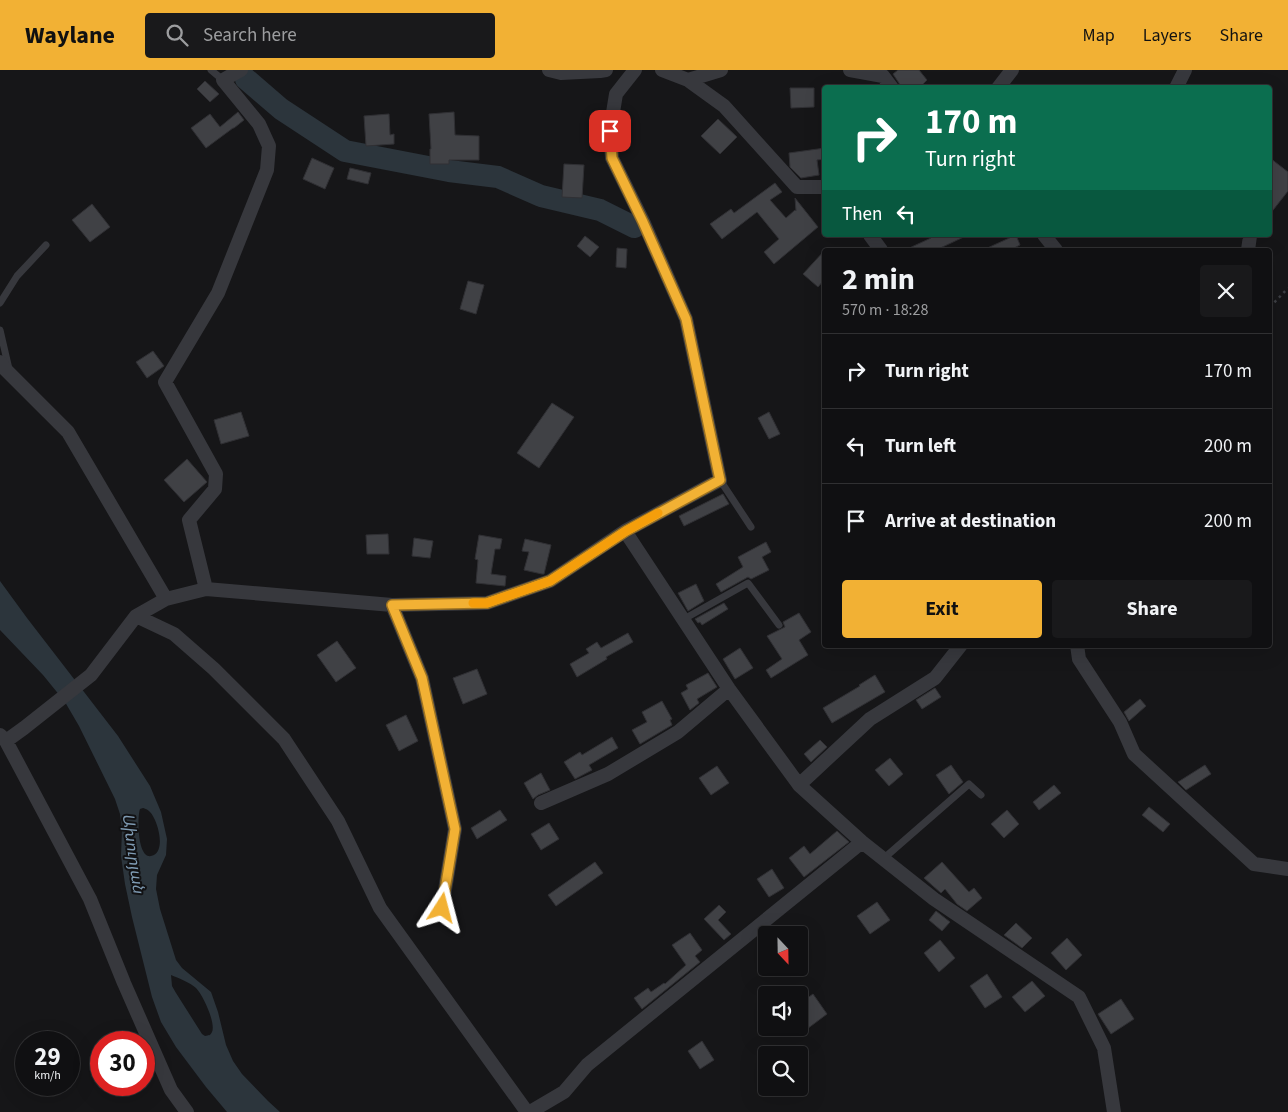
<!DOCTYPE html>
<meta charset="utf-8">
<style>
:root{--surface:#101012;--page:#19191b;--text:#f1f3f6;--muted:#9c9d9f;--line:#303032;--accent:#f2b134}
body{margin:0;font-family:"Source Sans 3","Noto Sans Armenian",sans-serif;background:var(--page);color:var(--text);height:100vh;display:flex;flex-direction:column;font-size:19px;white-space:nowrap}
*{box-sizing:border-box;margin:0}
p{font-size:16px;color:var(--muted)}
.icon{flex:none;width:28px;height:28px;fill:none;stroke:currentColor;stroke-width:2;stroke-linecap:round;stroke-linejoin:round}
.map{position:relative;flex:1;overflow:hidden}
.drawer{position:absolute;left:822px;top:178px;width:450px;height:400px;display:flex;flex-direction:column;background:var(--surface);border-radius:5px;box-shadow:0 5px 20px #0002,0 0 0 1px var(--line)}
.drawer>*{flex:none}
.guide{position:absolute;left:822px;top:15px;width:450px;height:152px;border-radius:5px;box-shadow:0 5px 20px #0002,0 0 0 1px var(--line);background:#0b6e4f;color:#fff;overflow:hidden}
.needle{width:32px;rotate:158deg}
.fabs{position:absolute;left:758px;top:856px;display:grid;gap:10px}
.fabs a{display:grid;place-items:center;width:50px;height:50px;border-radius:5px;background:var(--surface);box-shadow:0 5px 20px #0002,0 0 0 1px var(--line);font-size:25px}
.speed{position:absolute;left:15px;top:961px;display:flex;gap:10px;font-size:25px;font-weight:700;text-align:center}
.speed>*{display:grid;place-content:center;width:65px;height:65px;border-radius:50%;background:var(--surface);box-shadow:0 5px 20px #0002,0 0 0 1px var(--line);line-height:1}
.speed small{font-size:12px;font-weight:400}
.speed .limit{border:8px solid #d22;background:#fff;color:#111}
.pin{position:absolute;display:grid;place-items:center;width:42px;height:42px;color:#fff;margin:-21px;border-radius:10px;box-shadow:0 2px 8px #0006}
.me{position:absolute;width:55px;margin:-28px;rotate:9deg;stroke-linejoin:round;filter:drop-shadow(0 0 4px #0008)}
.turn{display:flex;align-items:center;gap:18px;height:105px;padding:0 20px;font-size:22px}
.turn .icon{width:65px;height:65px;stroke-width:2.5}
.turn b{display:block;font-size:35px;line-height:42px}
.then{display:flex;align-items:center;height:48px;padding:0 20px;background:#0003;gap:10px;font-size:19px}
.round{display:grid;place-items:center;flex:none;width:52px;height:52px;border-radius:5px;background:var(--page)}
.headline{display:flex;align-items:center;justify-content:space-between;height:85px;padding:0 20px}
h1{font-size:30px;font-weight:700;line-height:38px}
.cta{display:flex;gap:10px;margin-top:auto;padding:10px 20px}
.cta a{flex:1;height:58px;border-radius:5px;background:var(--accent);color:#111;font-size:20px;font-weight:700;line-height:58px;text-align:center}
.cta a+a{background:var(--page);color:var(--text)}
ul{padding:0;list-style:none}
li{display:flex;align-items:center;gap:15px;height:75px;padding:0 20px;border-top:1px solid var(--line)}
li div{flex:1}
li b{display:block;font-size:19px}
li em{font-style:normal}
header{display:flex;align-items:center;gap:30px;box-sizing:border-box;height:70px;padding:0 25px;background:var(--accent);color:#111}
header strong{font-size:24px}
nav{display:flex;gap:28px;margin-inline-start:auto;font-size:18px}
.search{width:350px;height:45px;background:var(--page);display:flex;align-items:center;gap:12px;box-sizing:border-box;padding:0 18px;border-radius:5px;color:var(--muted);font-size:19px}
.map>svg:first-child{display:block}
.water{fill:#2c353c;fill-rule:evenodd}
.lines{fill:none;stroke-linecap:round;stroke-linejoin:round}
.river{stroke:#2c353c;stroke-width:22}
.building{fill:#404145;stroke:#303034}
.path{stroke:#3d3f44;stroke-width:2.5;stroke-dasharray:2.5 4;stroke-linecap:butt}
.service{stroke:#37383d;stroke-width:7}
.minor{stroke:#37383d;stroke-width:14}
.route-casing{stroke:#9d7322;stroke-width:12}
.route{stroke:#f2b134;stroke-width:9}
.slow{stroke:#f59e0b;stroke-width:9}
.labels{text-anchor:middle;stroke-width:4;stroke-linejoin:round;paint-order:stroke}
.water-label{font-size:16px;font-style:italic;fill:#7f9bb3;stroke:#111113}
</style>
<header>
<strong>Waylane</strong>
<div class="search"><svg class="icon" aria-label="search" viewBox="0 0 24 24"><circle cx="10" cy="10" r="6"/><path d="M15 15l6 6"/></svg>Search here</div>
<nav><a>Map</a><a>Layers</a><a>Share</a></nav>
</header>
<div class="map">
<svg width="1288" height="1042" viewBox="0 0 1288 1042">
<rect width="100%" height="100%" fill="#161618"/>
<path class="water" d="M0,511l27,37 91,118 32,50 11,26 6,27 -1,16 -9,20 -1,14 4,20 16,51 6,8 29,24 7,20 8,33 7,16 9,13 26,27 12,11h-53l-21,-25 -30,-40 -15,-25 -9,-25 -20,-80 -7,-33 -4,-28 1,-27 -2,-15 -5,-15 -36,-73 -14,-24 -22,-27 -43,-45zM143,738c3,1 4,1 7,4 7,7 16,36 4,43 -17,9 -17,-38 -14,-46zM171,905c7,3 20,8 25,13 7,7 20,35 16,44 -2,4 -3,3 -7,4l-3,-2 -26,-41 -4,-7z"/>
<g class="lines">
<path class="river" d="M246,9l35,30 64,42 104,20 49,6 43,19 59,14 34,17"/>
</g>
<path class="building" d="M898,0h21l8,10 -8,8h-18l-2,-5 -6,-9z
M205,11l14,13 -9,8 -13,-13z
M790,18h24v19l-23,1z
M238,42l6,8 -10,8h-1l-27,20 -15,-20 19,-14 10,13z
M454,42l1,23 24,1v24h-30v4h-19v-15h1l-2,-35z
M389,44l1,21 4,-1v10l-28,2 -2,-30z
M718,49l19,18 -17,17 -19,-18z
M825,78v11l-8,1 2,15 -18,3 -11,-11 -1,-14z
M312,88l22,10 -9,21 -22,-10z
M1270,88l18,14v19l-18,23z
M564,94l20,1 -2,33 -20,-1z
M350,98l21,5 -3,11 -21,-5z
M775,113l7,9 -12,8 16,18 9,-8 1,1 -1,-13 23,29 -44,37 -10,-12 15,-13 -22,-27 -35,27 -12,-15 21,-15 3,4z
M92,134l18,23 -20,15 -18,-22z
M929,165h39l-32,15h-31l26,-12z
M1016,165l4,10 -10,5h-27z
M585,166l14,11 -9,10 -13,-11z
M617,178l10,1 -1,19 -10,-1z
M825,180v29l-7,8 -15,-13z
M468,211l16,4 -8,29 -16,-5z
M153,281l11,15 -17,12 -11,-16z
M552,333l22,14 -35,51 -22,-15z
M241,342l8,24 -28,8 -7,-24z
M769,342l11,22 -11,5 -11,-21z
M187,389l20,23 -23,20 -20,-22z
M723,424l6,10 -45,22 -5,-10z
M388,464l1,20h-22l-1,-19z
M479,465l23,4 -2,10h-5l-4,25 15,2 -1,10 -29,-3 2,-23 -3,-1z
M414,468l19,3 -3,17 -18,-2z
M525,469l26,6 -7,29h-2l-18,-4 5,-18 -7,-1z
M766,472l5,10 -9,5 7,13 -18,9 -3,-2 -27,15 -5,-8 27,-17 -5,-10z
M696,514l8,17 -16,10 -10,-18z
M724,533l4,6 -26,16 -2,-3 -2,1 -3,-4z
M799,543l12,19 -12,8 9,15 -37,23 -5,-8 16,-11 -15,-23 18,-9 -2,-5z
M628,563l5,9 -27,15 1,2 -30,18 -7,-13 19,-11 -3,-4 11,-7 4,6z
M337,571l19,27 -20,14 -19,-27z
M740,578l13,20 -18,11 -12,-20z
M477,599l10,25 -24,10 -10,-26z
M708,603l9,14 -20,12 2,4 -9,7 -9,-17 7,-4 -2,-4z
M875,605l10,17 -53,31 -9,-15 37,-22 -1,-1z
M935,618l6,9 -19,12 -6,-9z
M1140,629l6,7 -17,15 -5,-9z
M662,631l10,18 -2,1 2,5 -32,19 -8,-14 15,-8 -5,-10z
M406,645l12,26 -19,10 -13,-26z
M612,667l6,11 -29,17 3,5 -17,9 -11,-17 16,-10 2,3z
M820,670l7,7 -16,15 -7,-8z
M890,688l13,16 -14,12 -14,-16z
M951,695l12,17 -14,12 -13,-19z
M1205,695l6,9 -25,16 -8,-8z
M717,696l12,17 -18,12 -12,-17z
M541,703l9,17 -12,5 -5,4 -9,-16z
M1054,715l7,8 -22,17 -6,-8z
M1149,737l21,17 -7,8 -21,-17z
M500,740l7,10 -30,19 -6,-11z
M1007,740l12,14 -15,14 -13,-14z
M549,753l10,16 -18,11 -10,-16z
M837,761l12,11 -45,35 -15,-19 15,-12 6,8z
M595,792l8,11 -47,33 -8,-11z
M942,792l27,30 5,-4 8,10 -15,13 -10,-7 -12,-15 -4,4 -17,-15z
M772,799l12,19 -15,9 -12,-18z
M877,832l13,18 -20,14 -13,-18z
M719,835l7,7 -8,8 13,14 -7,6 -20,-21z
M936,841l14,11 -8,9 -13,-11z
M1016,853l16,15 -10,10 -18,-13z
M690,863l12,17 -7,6 5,6 -58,47 -8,-11 14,-10 3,4 13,-9 1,1 21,-19 -14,-20z
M1067,868l15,17 -16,15 -15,-17z
M940,870l15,18 -16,14 -15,-19z
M987,904l15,23 -17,11 -15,-22z
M1032,911l13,15 -20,16 -13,-15z
M813,924l14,20 -20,15 -8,-12v-13z
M1121,929l13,20 -23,15 -13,-20z
M702,971l12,19 -14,9 -12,-18z"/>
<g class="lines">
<path class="path" d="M1270,237l18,-19"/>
<path class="service" d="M211,0l12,10
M0,233l17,-27 29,-31
M0,260l9,39
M720,410l31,47
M684,549l64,-36 31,42
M883,789l86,-75 12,11"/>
<path class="minor" d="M549,0l12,3 39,-2 6,-1
M662,0l26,10 33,-10
M850,0l33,6 9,12
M688,10l36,26 73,81h28
M998,18l14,-18
M1176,18l9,-18
M870,165l11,15
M1044,165l12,15
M1248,180l2,-14 -1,-1
M0,292l4,6 64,64 98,167
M625,461l95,-51 -34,-161 -43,-98 -31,-63 -2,-27 6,-37 19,-24
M206,519l-17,-69 26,-31 1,-15 -51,-92 53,-89 49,-123 2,-24 -10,-22 -36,-44 18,-10
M392,535l30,73 33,151 -13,79
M136,546l38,18 40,35 70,70 54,82 42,87 147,204
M1077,575l2,14 41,63 14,32 120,110 34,5
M0,665l6,6 84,158 34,84 47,107 16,22
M6,671l18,-13 67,-53 45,-59 30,-17 40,-10 186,16 95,-2 63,-22 75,-50 104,158 70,96 63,57 72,57 145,98 25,51 10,64
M799,715l71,-66 65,-41 26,-33
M541,733l67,-29 70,-42 51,-43
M530,1042l34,-20 23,-27 275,-223"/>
</g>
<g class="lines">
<defs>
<path id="route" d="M442,838l13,-79 -33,-151 -30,-73 95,-2 63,-22 76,-50 94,-51 -34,-161 -43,-97 -31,-64 -2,-27"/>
</defs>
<use href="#route" class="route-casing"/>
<use href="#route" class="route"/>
<path class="slow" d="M473,533h14l63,-22 76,-50 32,-18"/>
</g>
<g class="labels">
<g class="water-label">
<text transform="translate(134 783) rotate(82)" y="6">Ախուրյան</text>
</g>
</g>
</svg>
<div class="fabs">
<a><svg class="needle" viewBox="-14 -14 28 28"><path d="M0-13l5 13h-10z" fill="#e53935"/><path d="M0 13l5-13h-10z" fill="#9c9d9f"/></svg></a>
<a><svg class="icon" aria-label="sound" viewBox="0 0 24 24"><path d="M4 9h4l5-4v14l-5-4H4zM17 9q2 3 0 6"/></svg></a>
<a><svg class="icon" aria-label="search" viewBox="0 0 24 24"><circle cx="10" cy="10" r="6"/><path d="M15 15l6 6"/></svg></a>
</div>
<div class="speed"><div>29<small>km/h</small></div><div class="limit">30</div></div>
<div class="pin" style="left:610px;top:61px;background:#d93025"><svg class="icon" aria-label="arrive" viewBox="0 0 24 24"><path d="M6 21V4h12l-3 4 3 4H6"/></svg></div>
<svg class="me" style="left:442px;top:838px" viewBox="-20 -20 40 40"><path d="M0-17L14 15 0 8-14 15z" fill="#f2b134" stroke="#fff" stroke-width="4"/></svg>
<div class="guide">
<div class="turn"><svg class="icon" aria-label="right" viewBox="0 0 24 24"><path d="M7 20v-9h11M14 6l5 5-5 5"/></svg><div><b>170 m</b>Turn right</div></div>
<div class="then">Then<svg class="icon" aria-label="left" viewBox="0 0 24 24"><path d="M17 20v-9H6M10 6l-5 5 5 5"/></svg></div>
</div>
<section class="drawer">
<div class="headline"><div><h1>2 min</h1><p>570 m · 18:28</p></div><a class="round"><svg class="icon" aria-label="close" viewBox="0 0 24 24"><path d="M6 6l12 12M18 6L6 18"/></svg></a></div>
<ul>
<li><svg class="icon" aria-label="right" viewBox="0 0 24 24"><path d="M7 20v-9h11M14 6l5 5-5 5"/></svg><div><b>Turn right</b></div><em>170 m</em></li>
<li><svg class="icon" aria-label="left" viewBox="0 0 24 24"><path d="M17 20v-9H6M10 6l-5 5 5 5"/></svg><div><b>Turn left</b></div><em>200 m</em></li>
<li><svg class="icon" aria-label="arrive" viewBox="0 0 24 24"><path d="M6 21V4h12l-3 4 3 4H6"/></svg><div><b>Arrive at destination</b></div><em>200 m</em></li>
</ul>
<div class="cta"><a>Exit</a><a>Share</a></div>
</section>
</div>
